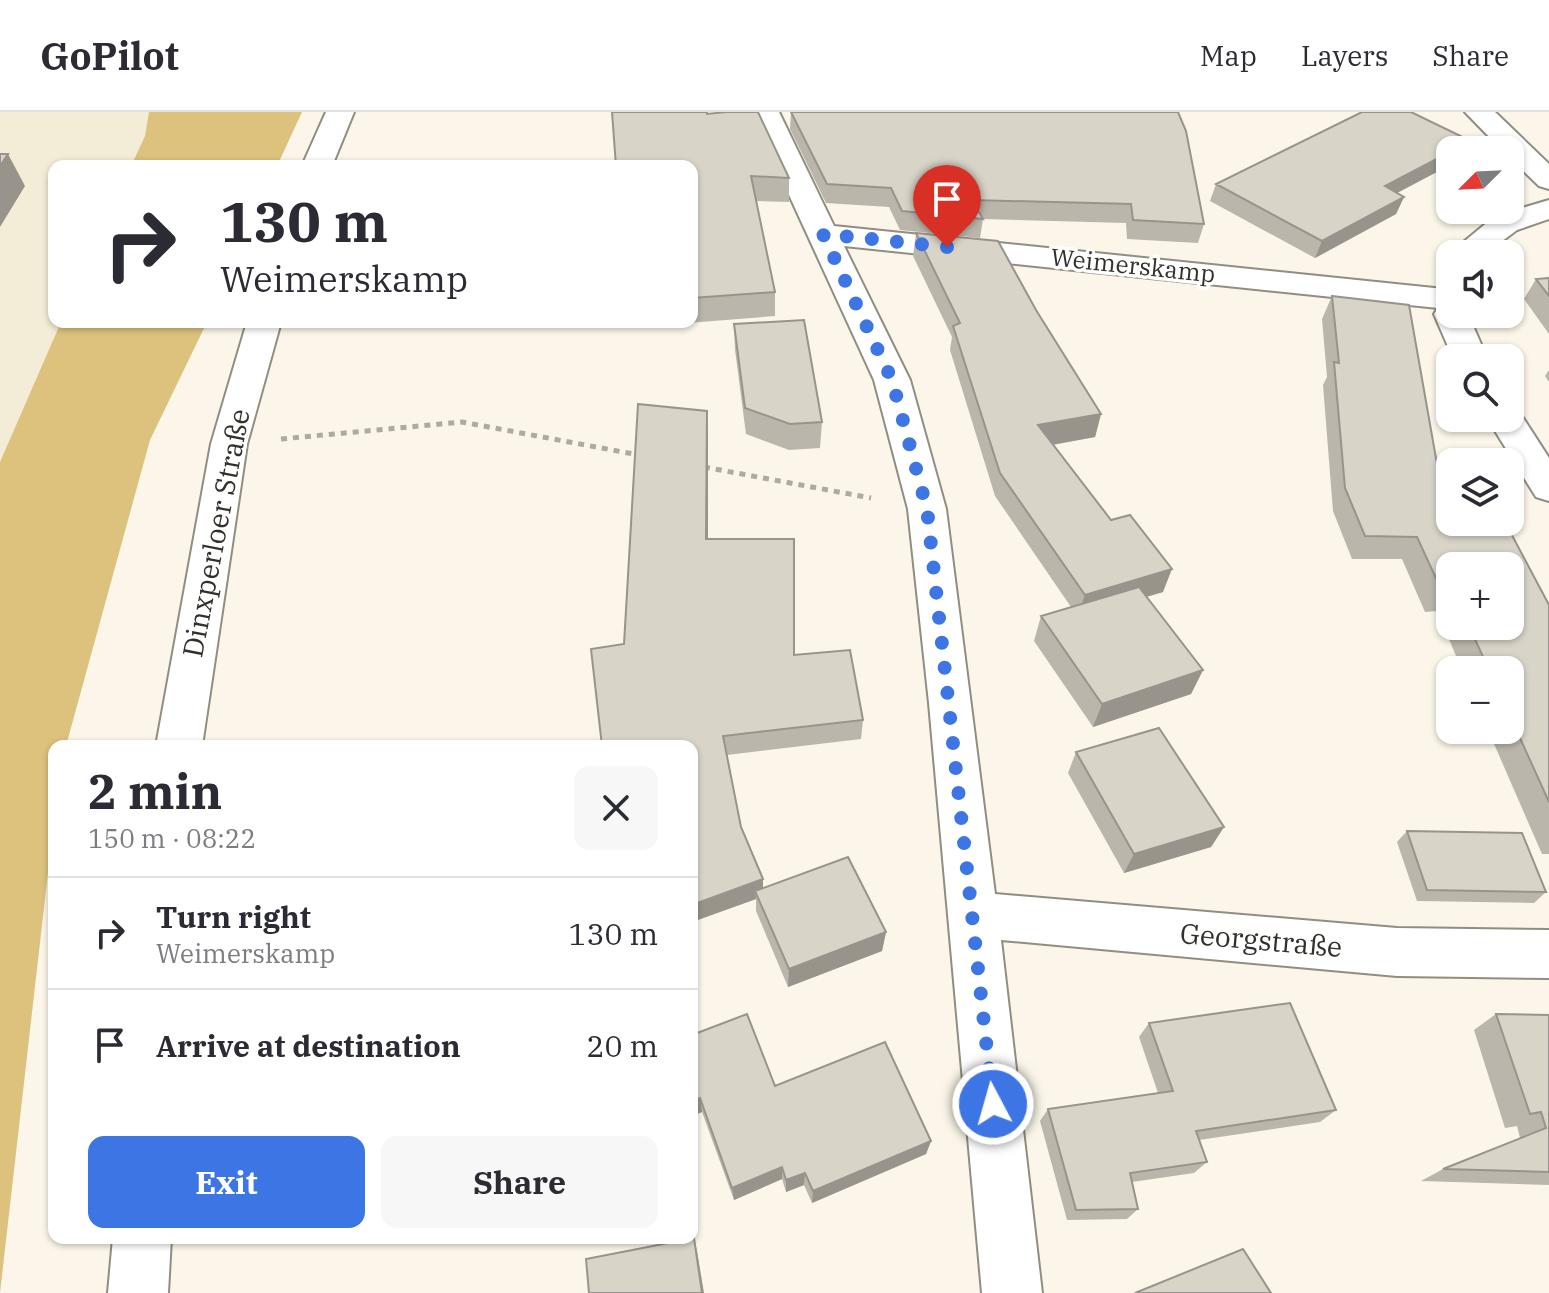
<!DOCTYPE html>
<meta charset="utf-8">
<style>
:root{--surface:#fff;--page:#f7f7f7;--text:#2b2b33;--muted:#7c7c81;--line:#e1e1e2;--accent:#3d75e5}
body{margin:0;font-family:"IBM Plex Serif",serif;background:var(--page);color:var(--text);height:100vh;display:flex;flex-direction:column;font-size:30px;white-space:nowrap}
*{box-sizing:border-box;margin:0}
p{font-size:26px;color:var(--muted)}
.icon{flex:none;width:44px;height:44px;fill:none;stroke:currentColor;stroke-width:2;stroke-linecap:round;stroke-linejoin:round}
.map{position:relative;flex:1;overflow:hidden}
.drawer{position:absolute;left:48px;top:628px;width:650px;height:504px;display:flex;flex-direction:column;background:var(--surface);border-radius:16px;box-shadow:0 2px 6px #0004}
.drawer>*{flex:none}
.hud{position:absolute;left:48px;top:48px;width:650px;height:168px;border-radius:16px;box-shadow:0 2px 6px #0004;background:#fff;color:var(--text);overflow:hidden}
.needle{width:52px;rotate:246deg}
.buttons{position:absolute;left:1436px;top:24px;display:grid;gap:16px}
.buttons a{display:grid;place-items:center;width:88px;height:88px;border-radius:16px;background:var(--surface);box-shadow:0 2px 6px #0004;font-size:40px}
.pin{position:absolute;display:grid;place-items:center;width:68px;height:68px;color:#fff;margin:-82px -34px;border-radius:50% 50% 50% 0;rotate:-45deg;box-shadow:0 0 8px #0007}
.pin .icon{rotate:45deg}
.me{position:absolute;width:88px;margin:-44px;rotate:354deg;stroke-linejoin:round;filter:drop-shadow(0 0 6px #0008)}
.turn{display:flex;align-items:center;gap:28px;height:168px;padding:0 40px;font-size:36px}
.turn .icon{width:104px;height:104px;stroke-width:2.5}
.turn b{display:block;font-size:56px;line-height:68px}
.round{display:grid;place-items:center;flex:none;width:84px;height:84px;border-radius:16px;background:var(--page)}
.overview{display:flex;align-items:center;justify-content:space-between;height:136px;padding:0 40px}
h1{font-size:48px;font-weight:800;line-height:60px}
.primary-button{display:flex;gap:16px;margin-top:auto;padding:16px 40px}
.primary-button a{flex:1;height:92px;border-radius:16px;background:var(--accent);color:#fff;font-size:32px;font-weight:800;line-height:92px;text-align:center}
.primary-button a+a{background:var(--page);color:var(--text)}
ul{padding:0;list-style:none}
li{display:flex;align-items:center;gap:24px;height:112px;padding:0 40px;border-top:2px solid var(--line)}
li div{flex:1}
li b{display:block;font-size:30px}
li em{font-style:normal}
header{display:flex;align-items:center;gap:48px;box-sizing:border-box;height:112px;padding:0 40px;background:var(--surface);border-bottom:2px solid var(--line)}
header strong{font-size:38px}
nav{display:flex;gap:44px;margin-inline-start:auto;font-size:28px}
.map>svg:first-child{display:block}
.built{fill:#f3ecd7}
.green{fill:#dcc27d}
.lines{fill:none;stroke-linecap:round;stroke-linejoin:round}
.minor-casing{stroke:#928d81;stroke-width:4}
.major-casing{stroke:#928d81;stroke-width:4}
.path{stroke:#aeaaa0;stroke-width:5;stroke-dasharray:6 6;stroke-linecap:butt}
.minor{fill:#fff;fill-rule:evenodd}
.major{fill:#fff;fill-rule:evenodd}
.wall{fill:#bbb6ac;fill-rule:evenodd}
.shaded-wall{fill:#98948c}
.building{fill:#d9d4c8;stroke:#98948c;stroke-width:2}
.route{stroke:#3d75e5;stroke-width:14;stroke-dasharray:0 25.2}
.labels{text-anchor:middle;stroke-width:7;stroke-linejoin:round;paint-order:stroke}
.far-street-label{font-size:24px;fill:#32302b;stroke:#fff}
.street-label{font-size:28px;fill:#32302b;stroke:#fff}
</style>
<header>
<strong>GoPilot</strong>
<nav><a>Map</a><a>Layers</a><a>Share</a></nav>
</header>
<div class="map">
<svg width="1549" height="1181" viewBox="0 0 1549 1181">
<rect width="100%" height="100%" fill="#fbf6e9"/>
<path class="built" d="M0,0h149l-4,24 -14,30h-77v156h7l-61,140z"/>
<path class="green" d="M149,0h153l-25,54h-146l14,-30z
M61,210h146l-57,118 -84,306h-12v74l-54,473v-831z"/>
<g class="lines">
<defs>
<path id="minor" d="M751,0h28l55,114 610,63 6,2v23h18l19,44h-34l-19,-44 4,-6 -594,-62 66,134 36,129 49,385 402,34 152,2v48l-152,-2 -396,-36 41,353h-60l-53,-590 -21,-194 -34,-129z
M1465,0h30l54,52v25l-10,-3 -29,-28v-8h-8z
M1549,88v19l-32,11 -32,24h-36l46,-38z
M1510,295l8,3 31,48v43l-13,-4 -49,-79h23z"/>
<path id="major" d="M326,0h28l-22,54h-30z
M247,210h34l-34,122 -45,302h-46l55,-302z
M113,1126h58l-3,55h-60z"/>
</defs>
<use href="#minor" class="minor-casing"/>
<use href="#major" class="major-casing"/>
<path class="path" d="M281,327l181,-17 177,33
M704,355l167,31"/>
<use href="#minor" class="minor"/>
<use href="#major" class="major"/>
</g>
<path class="wall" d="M791,0h387l26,112 -6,19 -71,-4 -1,-16 -143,-4 -3,19 -80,-8 -11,-23 -63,-4 -36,-74z
M707,2l82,64v24l-33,-1 19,91v24l-113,9v-3h30v-156z
M1471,29l-4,9h-17v15l-53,28 7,4 -8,17 -81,44 -105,-57 6,-17z
M916,121l120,77 65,104 -6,23 -42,8 110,147 -17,5 57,73 -12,24 -98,33 -59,-86 7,-25 30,-9 -76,-111 -45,-146 2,-13 -39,-81z
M1549,166v56l-25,-35 12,-20z
M1332,184l105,168 112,141v249h-7l-54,-124h22v-60h-48l-25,-59 -12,1 -23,-53h-50l-19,-48 -10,-126 4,-8 -5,-58zM1450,454l60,60h-60z
M734,212l88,98 -2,26 -31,2 -43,-16 -11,-84z
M1549,258v12l-4,-6z
M707,299l1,22v106l86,116 69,65 -2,19 -134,16 14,72 22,52v9l123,44 -4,19 -94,36 -32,-76v-12l-64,23v-176z
M1076,640l148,75 -13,20 -87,26 -56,-100z
M1407,719l139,61 -12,11 -117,-2 -20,-59z
M1496,902l53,1v170l-128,-4 22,-12 77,-31 -3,-12 -12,2 -31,-98z
M1149,911l187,87 -16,12 -121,18 8,22 -13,11 -62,9 6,27 -11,10 -60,1 -27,-99 8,-12 110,-16 -19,-56z
M692,923l83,51 156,55 -5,13 -114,49 -8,-18 -18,7 -4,-13 -48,21 -32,-88 -10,4z"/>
<path class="shaded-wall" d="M1471,29l-4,9h-12z
M1450,40v13l-72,38 7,-17z
M8,42l17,32 -25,41v-61z
M1404,85l-8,17 -81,44 7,-17z
M707,299l1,22v128l-2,-22z
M1101,302l-6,23 -62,11 5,-23z
M1172,457l-9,23 -86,25 8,-22z
M1203,558l-12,24 -98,33 9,-23z
M1224,715l-13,20 -87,26 10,-19z
M763,767v18l-8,-6 1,8 -64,23v-17z
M886,820l-4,19 -94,36 1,-18z
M700,986l2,14 -10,4v-15z
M931,1029l-5,13 -114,49 1,-12z
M782,1055v12l-48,21 -2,-12z
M805,1061l-1,12 -18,7v-12z
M694,1126l3,13 7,42h-2z"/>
<path class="building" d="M612,0h95v2l19,-2h32l31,66 -38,-2 24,116 -83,6v-132h-76z
M791,0h387l8,19 18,93 -71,-4 -2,-16 -159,-4 11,19 -81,-8 -11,-23 -64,-4z
M1362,0h49l60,29 -16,9h-5v2l-65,34 19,11 -82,44 -106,-57z
M0,42h8l-8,12z
M916,121l82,8 38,69 65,104 -63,11 73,95 19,-5 42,54 -87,26 -85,-122 -47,-147 7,-3z
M1549,166v18l-13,-17z
M1332,184l77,9 28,159 13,2v56h55l44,83v197l-39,-86v-46h-21l-20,-44h41v-60h-60v23h-9l-24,-52 -52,-1 -20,-48 -11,-126 5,1z
M804,208l18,102 -32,2 -45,-16 -11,-84z
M638,292l69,7 -1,128h88v116l56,-5 13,70 -140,16 18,91 22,52 -71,26v-159h-90l-11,-97 33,-5z
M1139,475l64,83 -101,34 -61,-88z
M1159,616l65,99 -90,27 -58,-102z
M1407,719l115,2 24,59 -119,-2z
M848,745l38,75 -97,37 -34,-78z
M1290,891l46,107 -140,21 11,31 -77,11 8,36 -62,1 -28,-101 125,-18 -24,-68z
M747,902l28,72 110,-44 46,99 -118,50 -8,-18 -19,7 -4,-13 -50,21 -32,-90 -8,3v-66z
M1496,902l53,1v157l-106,-3 103,-41 -5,-16 -11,2z
M694,1126l8,55h-113l-3,-34z
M1243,1137l28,44h-136z"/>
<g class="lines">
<path class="route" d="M947,135l-124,-13 69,146 35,129 66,595"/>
</g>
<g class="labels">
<g class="far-street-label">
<text transform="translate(1133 154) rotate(6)" y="8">Weimerskamp</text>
</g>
<g class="street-label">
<text transform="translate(216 421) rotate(-79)" y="10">Dinxperloer Straße</text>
<text transform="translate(1261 828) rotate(5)" y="10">Georgstraße</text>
</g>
</g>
</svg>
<div class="buttons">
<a><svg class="needle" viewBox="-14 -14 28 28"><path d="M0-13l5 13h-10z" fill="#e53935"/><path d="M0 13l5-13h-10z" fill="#7c7c81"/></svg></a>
<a><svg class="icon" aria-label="sound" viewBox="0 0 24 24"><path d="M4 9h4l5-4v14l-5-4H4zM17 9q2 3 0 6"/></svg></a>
<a><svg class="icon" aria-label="search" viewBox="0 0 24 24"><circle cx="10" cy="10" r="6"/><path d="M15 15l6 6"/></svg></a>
<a><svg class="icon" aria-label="layers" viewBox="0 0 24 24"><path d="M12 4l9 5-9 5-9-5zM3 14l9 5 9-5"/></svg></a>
<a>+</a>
<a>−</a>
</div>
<div class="pin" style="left:947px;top:135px;background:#d93025"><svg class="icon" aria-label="arrive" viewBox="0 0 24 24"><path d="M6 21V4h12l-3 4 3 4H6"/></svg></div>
<svg class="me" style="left:993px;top:992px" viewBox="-20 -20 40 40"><circle r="17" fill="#3d75e5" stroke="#fff" stroke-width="3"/><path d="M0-11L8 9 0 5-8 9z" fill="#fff"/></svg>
<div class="hud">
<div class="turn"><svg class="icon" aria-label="right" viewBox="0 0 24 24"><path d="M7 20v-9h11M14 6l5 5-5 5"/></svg><div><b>130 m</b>Weimerskamp</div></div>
</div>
<section class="drawer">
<div class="overview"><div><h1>2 min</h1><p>150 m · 08:22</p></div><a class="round"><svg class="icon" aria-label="close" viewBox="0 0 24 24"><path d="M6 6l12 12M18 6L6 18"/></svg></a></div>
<ul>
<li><svg class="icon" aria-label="right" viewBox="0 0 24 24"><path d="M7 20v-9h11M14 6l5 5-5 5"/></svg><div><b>Turn right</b><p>Weimerskamp</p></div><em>130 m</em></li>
<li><svg class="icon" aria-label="arrive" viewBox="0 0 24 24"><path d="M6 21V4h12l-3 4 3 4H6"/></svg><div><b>Arrive at destination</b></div><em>20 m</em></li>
</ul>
<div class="primary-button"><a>Exit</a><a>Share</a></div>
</section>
</div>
